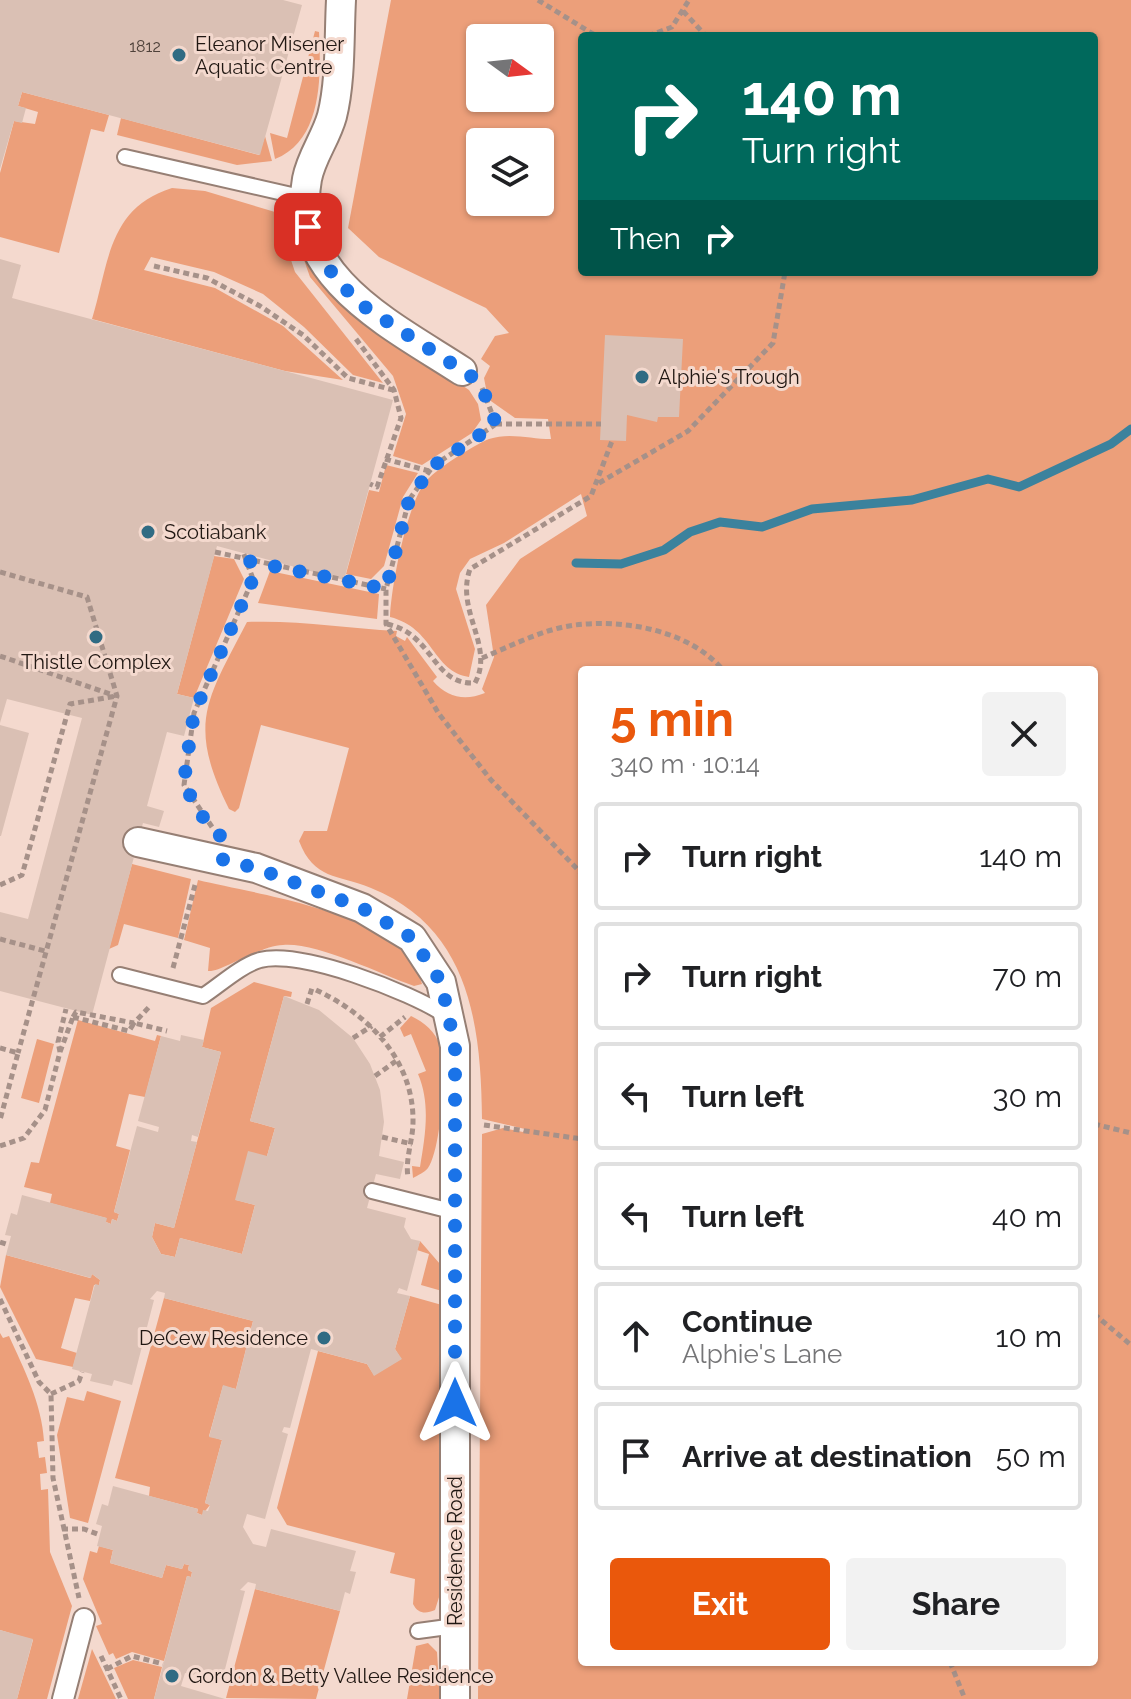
<!DOCTYPE html>
<meta charset="utf-8">
<style>
:root{--surface:#fff;--page:#f2f2f2;--text:#202124;--muted:#757577;--line:#e0e0e0;--accent:#ea580c}
body{margin:0;font-family:Raleway,sans-serif;background:var(--page);color:var(--text);height:100vh;display:flex;flex-direction:column;font-size:30px;white-space:nowrap}
*{box-sizing:border-box;margin:0}
p{font-size:26px;color:var(--muted)}
.icon{flex:none;width:44px;height:44px;fill:none;stroke:currentColor;stroke-width:2;stroke-linecap:round;stroke-linejoin:round}
.map{position:relative;flex:1;overflow:hidden}
.details{position:absolute;left:578px;top:666px;width:520px;height:1000px;display:flex;flex-direction:column;background:var(--surface);border-radius:8px;box-shadow:0 2px 6px #0004}
.details>*{flex:none}
.hud{position:absolute;left:578px;top:32px;width:520px;height:244px;border-radius:8px;box-shadow:0 2px 6px #0004;background:#00695c;color:#fff;overflow:hidden}
.needle{width:52px;rotate:105deg}
.buttons{position:absolute;left:466px;top:24px;display:grid;gap:16px}
.buttons a{display:grid;place-items:center;width:88px;height:88px;border-radius:8px;background:var(--surface);box-shadow:0 2px 6px #0004;font-size:40px}
.pin{position:absolute;display:grid;place-items:center;width:68px;height:68px;color:#fff;margin:-34px;border-radius:16px;box-shadow:0 4px 12px #0006}
.me{position:absolute;width:88px;margin:-44px;rotate:0deg;stroke-linejoin:round;filter:drop-shadow(0 0 6px #0008)}
.turn{display:flex;align-items:center;gap:28px;height:168px;padding:0 32px;font-size:36px}
.turn .icon{width:104px;height:104px;stroke-width:2.5}
.turn b{display:block;font-size:56px;line-height:68px}
.then{display:flex;align-items:center;height:76px;padding:0 32px;background:#0003;gap:16px;font-size:30px}
.round{display:grid;place-items:center;flex:none;width:84px;height:84px;border-radius:8px;background:var(--page)}
.overview{display:flex;align-items:center;justify-content:space-between;height:136px;padding:0 32px}
h1{font-size:48px;font-weight:700;line-height:60px;color:var(--accent)}
.primary-button{display:flex;gap:16px;margin-top:auto;padding:16px 32px}
.primary-button a{flex:1;height:92px;border-radius:8px;background:var(--accent);color:#fff;font-size:32px;font-weight:700;line-height:92px;text-align:center}
.primary-button a+a{background:var(--page);color:var(--text)}
ul{padding:0;list-style:none}
li{display:flex;align-items:center;gap:24px;height:108px;margin:0 16px 12px;padding:0 16px;border:4px solid var(--line);border-radius:8px}
li div{flex:1}
li b{display:block;font-size:30px}
li em{font-style:normal}
.map>svg:first-child{display:block}
.green{fill:#ec9f7a;fill-rule:evenodd}
.lines{fill:none;stroke-linecap:round;stroke-linejoin:round}
.stream{stroke:#3b829d;stroke-width:9}
.building{fill:#dac0b4}
.service-casing{stroke:#967f74;stroke-width:18}
.pedestrian-casing{stroke:#967f74;stroke-width:24}
.minor-casing{stroke:#967f74;stroke-width:32}
.path{stroke:#a69189;stroke-width:5;stroke-dasharray:6 4;stroke-linecap:butt}
.service{stroke:#fff;stroke-width:14}
.pedestrian{stroke:#fff;stroke-width:20}
.minor{stroke:#fff;stroke-width:28}
.route{stroke:#1a73e8;stroke-width:14;stroke-dasharray:0 25.2}
.poi-dot{fill:#306b83;stroke:#f4d9ce;stroke-width:3}
.labels{text-anchor:middle;stroke-width:6;stroke-linejoin:round;paint-order:stroke}
.number-label{font-size:16px;fill:#4e413a}
.poi-label{font-size:20px;fill:#201712;stroke:#f4d9ce;text-anchor:start}
.street-label{font-size:20px;fill:#201712;stroke:#f4d9ce}
</style>
<div class="map">
<svg width="1131" height="1699" viewBox="0 0 1131 1699">
<rect width="100%" height="100%" fill="#f4d9ce"/>
<path class="green" d="M391,0h740v1699h-653l4,-565 21,-6 20,4 2,-3 -43,-10c-1,-94 -12,-191 -111,-231 -34,-14 -57,-8 -72,-47l5,-10h23l22,-83 -88,-23 -22,83 -4,4 -6,-3c-42,-85 -23,-108 18,-187 50,-2 99,6 150,9l-1,5 9,5 2,-4 30,40 -4,4c15,17 32,20 52,12l-3,-4 12,-32 -8,-52 34,-46 67,-43 -6,-22 -77,49 -34,16 -10,14 -4,16 19,60 -6,28c-37,-6 -35,-49 -79,-60 1,-30 17,-115 37,-137 11,-12 47,-35 62,-41 20,-7 42,0 62,0l-3,-20 -33,-1 -27,-19 -4,-21 6,-12 -9,-7 14,-23 14,-3 -23,-25 -107,-51 -31,-29zM582,36h512v236h-512zM480,38h60v60h-60zM480,142h60v60h-60zM582,670h512v992h-512z
M315,31l4,1c2,43 4,108 -44,127l-5,-26 17,5z
M22,92l87,23 -5,17 -13,-3 -32,124 -59,-16v-64l14,-52 21,3 3,-12 -20,-6z
M121,118l138,37 6,-19 7,25 -35,4 -120,-30z
M172,188l33,3 70,21 20,60 88,111 -30,-8 -49,-48 -41,-33 -49,-22 -63,-15 -7,13 71,18 68,38 60,54 -58,-9 -193,-52c17,-56 16,-111 80,-131z
M297,240l28,48 18,17 126,85 9,14 3,16 -9,13 -50,32 -29,-9 13,-42 -13,-38 -83,-99z
M386,465l32,8 -15,24 -19,69 -13,13 -25,-5 23,-84 10,2z
M214,556l20,3 10,20 -50,119 -17,-4z
M270,571l109,23 -2,25 -119,-16z
M132,864l59,15 -13,59 -54,-14 -6,21 -9,4z
M198,880c60,15 208,33 224,104l-8,2c-34,-12 -98,-44 -131,-41 -25,1 -62,28 -75,26l2,-23 -26,-8z
M254,982l38,10 -1,5 -7,-1 -34,125 25,7 -8,28 -31,44 19,5 -13,49 -62,-16 -5,19 -14,-3 -9,-17 3,-14 19,5 47,-176 -19,-5 9,-39z
M411,1016c13,6 25,16 29,30 7,21 1,104 -12,122 -4,5 -10,7 -15,10l-1,-12 8,1c5,-31 11,-63 -2,-93l8,-3 -15,-37 -7,3 -4,-9z
M78,1020l77,21 2,-6 4,1 -16,61 -16,-3 -13,52 14,4 -16,62 5,2 -2,7 -5,-2 -1,5 -5,-2v-4l-56,-15 2,-9 -28,-7 7,-25 8,1z
M37,1039l17,5 -15,59 -18,-5z
M420,1241l20,23 2,27 -21,-6 8,-31 -12,-4z
M6,1255l84,23 2,-4 8,6 -1,5h-5l-4,16 -15,-3 -14,50 16,5 -4,14 -37,-8 -36,-72z
M410,1296l32,9 -2,289 -5,16c-9,4 -17,4 -22,-6l2,-25 -25,-6 5,-20 -108,-28 -10,-17 41,-157 49,13 7,11 27,-16 -6,-10z
M164,1298l89,23 -17,68 -13,-3 -14,50 13,4 -17,63 5,2 -8,10 -5,-2 1,-4 -49,-13 1,-9 -35,-9z
M0,1333l3,5 6,-2c15,33 33,68 35,105l-7,1 2,16 6,-1 2,16 -7,1 1,16 7,-1 2,63 22,54 -25,93h-30l16,-59 -33,-10z
M87,1391l34,10 -33,122 -18,-5 -13,-83 10,-38 17,4z
M99,1546l14,4 -3,13 52,15 4,-13 16,4 2,-5 5,1 -1,5 4,2 -1,5 -4,-1 -23,85 -32,-9 -16,7 -3,-6 -4,2 -13,-29 6,-2 -19,-45 7,-28 7,2z
M255,1589l85,22 -24,88 -90,-1z
M428,1643l9,9 3,47h-33l9,-53z
M92,1649l24,50h-38z
M133,1660l29,7 -8,32h-26l-14,-31z"/>
<g class="lines">
<path class="stream" d="M576,563l45,1 43,-14 26,-18 30,-10 42,5 50,-18 100,-9 76,-21 31,8 92,-43 20,-15"/>
</g>
<path class="building" d="M0,0h283l19,5 -42,150 -238,-63 -4,14 8,2 -4,15 -8,-2 -14,48z
M0,259l21,6 -9,33 381,102 -49,180 -127,-34 -40,148 17,4 -10,38 -17,-4 -20,74 17,5 -5,16 -16,-4 -51,192 -92,-24v-79l28,7 54,-201 -75,-19 -7,24z
M605,335l78,4 -4,78h-21l-1,5 -30,-7 -1,26 -26,-1z
M0,725l29,8 -28,103h-1z
M284,996l35,14 34,28 17,26 10,26 4,32 -5,34 25,6 -4,17 -24,-5 -9,34 39,10 -2,9 7,12 9,2 -13,50 -8,-3 -2,5 13,3 -15,53 7,10 -28,17 -7,-12 -56,-15 -21,79 -6,-1 -2,5 6,2 -23,85 -18,-5 -4,13 10,17 13,3 5,-18 85,22 -6,20 6,1 -6,22 -5,-2 -5,19 -85,-22 1,-5 -8,-2 -8,8 5,1 -22,86 -19,-5 -1,5 -18,-4 -4,13 44,13h-71l33,-123 4,1 1,-5 -4,-2 1,-5 -5,-1 -2,5 -16,-4 -4,13 -52,-15 3,-13 -16,-4 5,-20 -6,-2 6,-20 6,2 5,-20 85,23 -1,4 5,2 1,-5 5,1 2,-6 -5,-2 17,-63 -13,-3 14,-52 13,4 17,-68 -89,-23 1,-5 -8,-2 -7,8 4,1 -22,85 -18,-5 -2,6 -22,-5 2,-7 -20,-5 23,-85 4,1 1,-5 -8,-6 -1,4 -85,-23 5,-19 -6,-1 6,-22 6,2 5,-20 85,23 -1,4 5,2 1,-5 5,2 2,-7 -5,-2 23,-86 21,6 1,-5 -21,-6 23,-85 19,5 1,-6 23,5 -2,7 19,5 -23,85 -6,-2 -1,6 6,1 -23,86 -19,-5 -3,14 9,17 14,3 5,-19 62,16 13,-49 -20,-5 13,-49 19,5 8,-28 -25,-7z
M0,1630l33,9 -16,60h-17z"/>
<g class="lines">
<defs>
<path id="service" d="M125,157l180,41
M120,975l83,21c17,-11 37,-30 57,-36 40,-11 150,32 185,55
M372,1191l83,21
M418,1631l37,-5"/>
<path id="pedestrian" d="M63,1699l21,-80"/>
<path id="minor" d="M341,0c-2,37 0,80 -9,116 -6,22 -21,41 -25,63 -18,98 88,148 155,192
M138,842l118,26 106,40 50,30 29,44 14,64v653"/>
</defs>
<use href="#service" class="service-casing"/>
<use href="#pedestrian" class="pedestrian-casing"/>
<use href="#minor" class="minor-casing"/>
<path class="path" d="M538,0l55,34 21,2
M683,11l23,25
M648,36l24,-9 17,-27
M154,266l53,12 53,28 43,29 45,43 45,12
M356,339l38,51 7,28 -24,69 -7,-3
M482,388l14,36
M496,424l-63,42 -24,34 -23,89v35l53,90 52,66 91,94
M496,424h105
M385,459l44,12
M599,483l89,-52 85,-88 12,-71
M215,552l171,37
M0,572l87,25 30,99 -99,357
M387,624c47,10 45,61 88,59 20,-37 -20,-72 -5,-114l121,-73 21,-55
M0,656l116,40
M482,658c29,-12 61,-29 93,-33 49,-6 114,5 148,45
M212,827l-28,-42 10,-72 59,-134 -10,-27
M0,885l22,-10 48,-171 47,-8
M0,939l45,12
M173,968l22,-83
M316,990c52,24 98,70 97,132 0,18 -8,37 -5,55
M307,1004l5,-16
M73,1017l3,-5 58,11 16,-17
M73,1017l56,14 5,-8 33,8
M380,1037l25,-20
M353,1038l19,-12
M0,1048l18,5 -18,67
M60,1052l13,-35
M375,1076l21,-15
M1094,1124l37,9
M484,1125l98,14
M382,1137l30,7
M0,1146l24,-8 21,-28 15,-58 -2,-10 8,-33
M0,1242l9,3
M0,1299l39,83 12,12 2,84 26,120
M1094,1314l37,31
M51,1394l28,-13 3,-9
M62,1529h22l16,6
M101,1656l20,43
M950,1662l15,37
M107,1669l25,-13 31,8"/>
<use href="#service" class="service"/>
<use href="#pedestrian" class="pedestrian"/>
<use href="#minor" class="minor"/>
</g>
<g class="lines">
<path class="route" d="M308,227l15,35 34,40 123,80 16,42 -63,42 -24,34 -23,89 -138,-28 5,18 -59,134 -8,52 -2,20 19,32 20,22v21l33,8 106,40 50,30 29,44 14,64v357"/>
</g>
<g class="poi-dot">
<circle cx="179" cy="55" r="8"/>
<circle cx="642" cy="377" r="8"/>
<circle cx="148" cy="532" r="8"/>
<circle cx="96" cy="637" r="8"/>
<circle cx="324" cy="1338" r="8"/>
<circle cx="172" cy="1676" r="8"/>
</g>
<g class="labels">
<g class="number-label">
<text x="145" y="52">1812</text>
</g>
<g class="poi-label">
<text x="195" y="51">Eleanor Misener<tspan x="195" dy="23">Aquatic Centre</tspan></text>
<text x="658" y="384">Alphie's Trough</text>
<text x="164" y="539">Scotiabank</text>
<text x="96" y="669" text-anchor="middle">Thistle Complex</text>
<text x="308" y="1345" text-anchor="end">DeCew Residence</text>
<text x="188" y="1683">Gordon &amp; Betty Vallee Residence</text>
</g>
<g class="street-label">
<text transform="translate(455 1551) rotate(-90)" y="7">Residence Road</text>
</g>
</g>
</svg>
<div class="buttons">
<a><svg class="needle" viewBox="-14 -14 28 28"><path d="M0-13l5 13h-10z" fill="#e53935"/><path d="M0 13l5-13h-10z" fill="#757577"/></svg></a>
<a><svg class="icon" aria-label="layers" viewBox="0 0 24 24"><path d="M12 4l9 5-9 5-9-5zM3 14l9 5 9-5"/></svg></a>
</div>
<div class="pin" style="left:308px;top:227px;background:#d93025"><svg class="icon" aria-label="arrive" viewBox="0 0 24 24"><path d="M6 21V4h12l-3 4 3 4H6"/></svg></div>
<svg class="me" style="left:455px;top:1403px" viewBox="-20 -20 40 40"><path d="M0-17L14 15 0 8-14 15z" fill="#1a73e8" stroke="#fff" stroke-width="4"/></svg>
<div class="hud">
<div class="turn"><svg class="icon" aria-label="right" viewBox="0 0 24 24"><path d="M7 20v-9h11M14 6l5 5-5 5"/></svg><div><b>140 m</b>Turn right</div></div>
<div class="then">Then<svg class="icon" aria-label="right" viewBox="0 0 24 24"><path d="M7 20v-9h11M14 6l5 5-5 5"/></svg></div>
</div>
<section class="details">
<div class="overview"><div><h1>5 min</h1><p>340 m · 10:14</p></div><a class="round"><svg class="icon" aria-label="close" viewBox="0 0 24 24"><path d="M6 6l12 12M18 6L6 18"/></svg></a></div>
<ul>
<li><svg class="icon" aria-label="right" viewBox="0 0 24 24"><path d="M7 20v-9h11M14 6l5 5-5 5"/></svg><div><b>Turn right</b></div><em>140 m</em></li>
<li><svg class="icon" aria-label="right" viewBox="0 0 24 24"><path d="M7 20v-9h11M14 6l5 5-5 5"/></svg><div><b>Turn right</b></div><em>70 m</em></li>
<li><svg class="icon" aria-label="left" viewBox="0 0 24 24"><path d="M17 20v-9H6M10 6l-5 5 5 5"/></svg><div><b>Turn left</b></div><em>30 m</em></li>
<li><svg class="icon" aria-label="left" viewBox="0 0 24 24"><path d="M17 20v-9H6M10 6l-5 5 5 5"/></svg><div><b>Turn left</b></div><em>40 m</em></li>
<li><svg class="icon" aria-label="ahead" viewBox="0 0 24 24"><path d="M12 20V5M6 11l6-6 6 6"/></svg><div><b>Continue</b><p>Alphie's Lane</p></div><em>10 m</em></li>
<li><svg class="icon" aria-label="arrive" viewBox="0 0 24 24"><path d="M6 21V4h12l-3 4 3 4H6"/></svg><div><b>Arrive at destination</b></div><em>50 m</em></li>
</ul>
<div class="primary-button"><a>Exit</a><a>Share</a></div>
</section>
</div>
